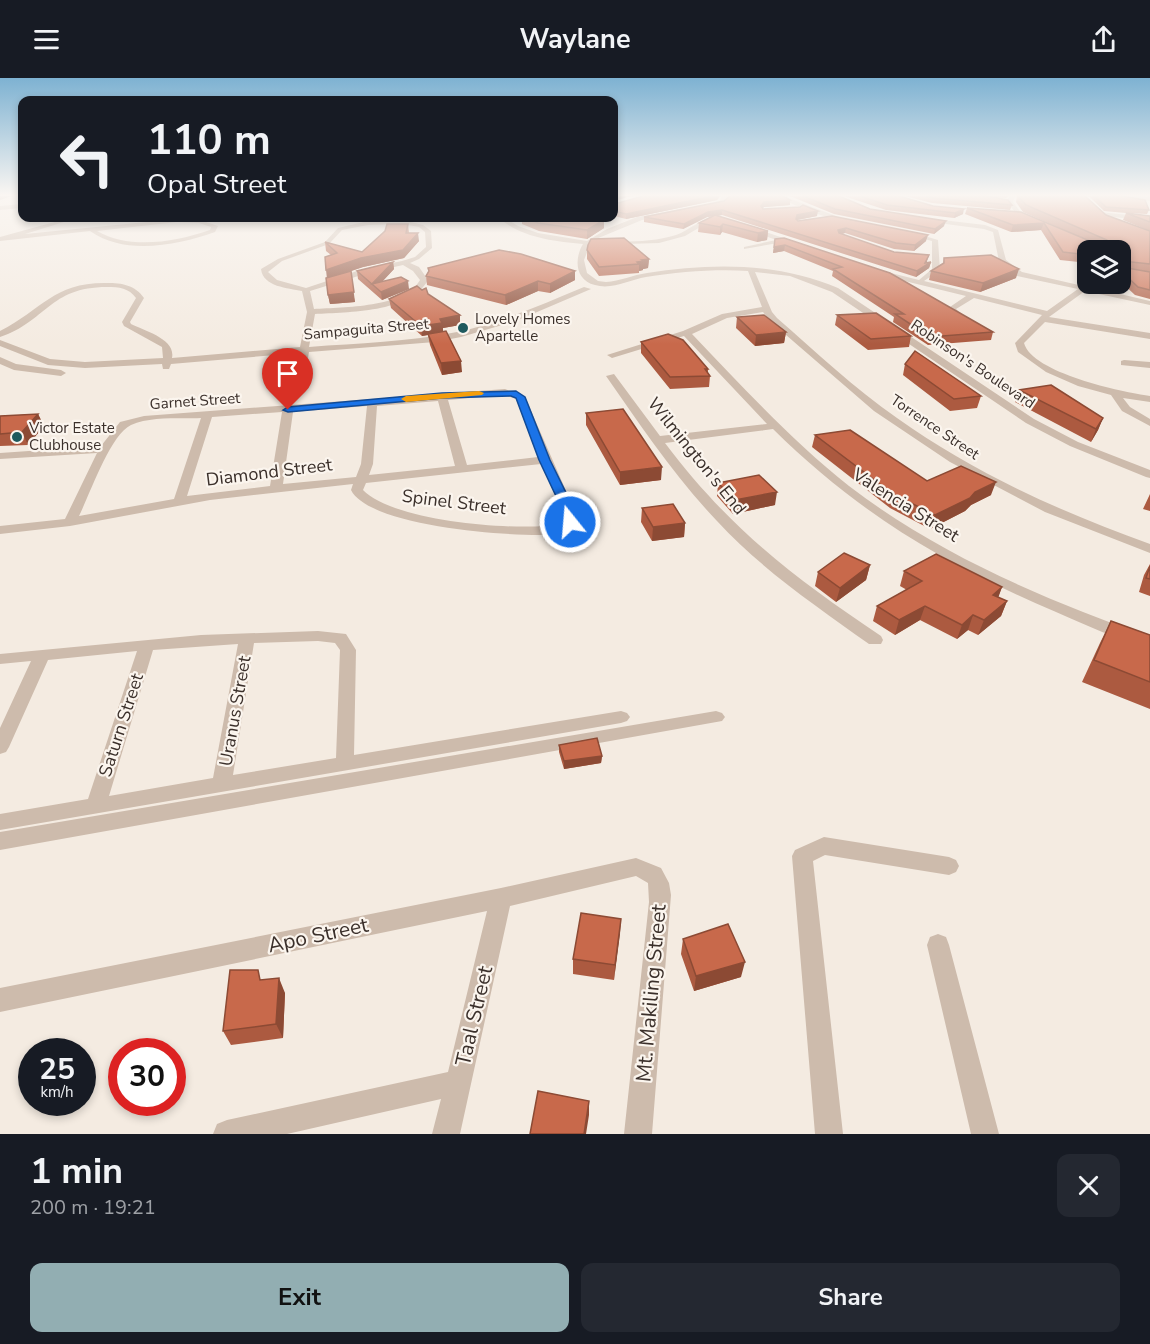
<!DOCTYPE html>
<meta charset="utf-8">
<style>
:root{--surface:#171b24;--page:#242831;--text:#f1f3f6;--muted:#9ea1a6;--accent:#92aeb2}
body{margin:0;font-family:"Nunito Sans",sans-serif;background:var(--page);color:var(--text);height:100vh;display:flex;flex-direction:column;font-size:22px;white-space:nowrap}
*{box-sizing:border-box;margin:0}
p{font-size:20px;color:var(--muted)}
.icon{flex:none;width:33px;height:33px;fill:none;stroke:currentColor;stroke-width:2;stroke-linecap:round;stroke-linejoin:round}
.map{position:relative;height:1056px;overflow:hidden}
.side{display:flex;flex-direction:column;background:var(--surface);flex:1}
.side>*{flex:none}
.guide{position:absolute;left:18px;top:18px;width:600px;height:126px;border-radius:12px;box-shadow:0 3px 9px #0003;background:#171b24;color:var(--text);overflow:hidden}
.fabs{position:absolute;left:1077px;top:162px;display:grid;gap:12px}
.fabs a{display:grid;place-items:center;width:54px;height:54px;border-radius:12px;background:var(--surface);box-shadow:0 3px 9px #0003;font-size:30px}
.speed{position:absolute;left:18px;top:960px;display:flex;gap:12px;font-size:30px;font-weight:700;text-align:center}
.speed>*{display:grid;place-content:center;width:78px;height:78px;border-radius:50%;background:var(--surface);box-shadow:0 3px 9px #0003;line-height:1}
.speed small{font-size:15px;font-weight:400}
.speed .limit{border:9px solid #d22;background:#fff;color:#111}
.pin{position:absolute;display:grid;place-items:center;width:51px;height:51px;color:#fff;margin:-62px -26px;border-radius:50% 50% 50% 0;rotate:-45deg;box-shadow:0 0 6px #0007}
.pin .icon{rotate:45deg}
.me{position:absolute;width:66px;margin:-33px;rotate:343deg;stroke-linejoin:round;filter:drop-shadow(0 0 4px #0008)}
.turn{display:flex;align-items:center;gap:21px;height:126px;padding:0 30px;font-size:27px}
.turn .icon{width:78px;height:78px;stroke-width:2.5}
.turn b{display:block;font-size:42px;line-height:51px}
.round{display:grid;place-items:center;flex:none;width:63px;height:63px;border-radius:12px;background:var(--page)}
.overview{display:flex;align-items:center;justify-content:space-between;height:102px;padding:0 30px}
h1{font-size:36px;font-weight:700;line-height:45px}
.primary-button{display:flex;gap:12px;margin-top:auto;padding:12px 30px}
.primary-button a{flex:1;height:69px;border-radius:12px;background:var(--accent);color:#111;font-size:24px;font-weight:700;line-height:69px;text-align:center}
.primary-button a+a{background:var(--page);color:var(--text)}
header{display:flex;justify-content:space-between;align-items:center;height:78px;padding:0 30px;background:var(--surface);font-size:27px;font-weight:700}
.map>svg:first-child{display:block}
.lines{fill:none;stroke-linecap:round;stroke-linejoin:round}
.minor{fill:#cdbbac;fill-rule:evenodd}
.major{fill:#7d675c;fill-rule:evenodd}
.wall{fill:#ac5a40}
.shaded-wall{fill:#8c4a34}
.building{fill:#c8694b;stroke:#8c4a34;stroke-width:1.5}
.route{fill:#1a73e8;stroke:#114b97;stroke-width:1.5}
.slow{fill:#f59e0b}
.poi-dot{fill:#1f5a5e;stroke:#fbf5ee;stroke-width:2}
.labels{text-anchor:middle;stroke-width:4.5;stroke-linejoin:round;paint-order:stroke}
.far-poi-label{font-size:15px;fill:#3b302b;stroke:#fbf5ee;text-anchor:start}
.far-street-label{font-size:15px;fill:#3b302b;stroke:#fbf5ee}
.street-label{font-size:18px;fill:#3b302b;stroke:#fbf5ee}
.near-street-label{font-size:21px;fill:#3b302b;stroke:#fbf5ee}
</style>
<header><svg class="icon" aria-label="menu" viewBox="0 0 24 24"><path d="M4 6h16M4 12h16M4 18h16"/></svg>Waylane<svg class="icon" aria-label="share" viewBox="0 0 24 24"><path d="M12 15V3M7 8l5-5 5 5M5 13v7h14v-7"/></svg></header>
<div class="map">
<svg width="1150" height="1056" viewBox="0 0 1150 1056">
<rect width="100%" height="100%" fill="#f4ebe1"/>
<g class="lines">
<path class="minor" d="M722,118h6l1,3 -6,5 -81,16 -46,19 -1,2c26,1 55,2 81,-6 17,-6 32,-25 52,-15l-21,3 -22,13 -26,7 -69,2 -6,15 3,13 11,8 8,1c14,-1 27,-7 41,-9 64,-10 130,-11 191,15l196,131 44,23 72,28v8l-4,-1 -76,-31 -44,-23 -194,-131 -42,-16 -35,-4 17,40 5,6c39,34 77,70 120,100 77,55 164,94 253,126v9l-105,-41 -95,-50 -76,-51 -103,-89 -8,-10 -36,6 -35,16c50,52 100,107 157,152 90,69 195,113 301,151v11c-32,-8 -64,-23 -94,-36 -110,-47 -197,-98 -283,-183l-108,14c64,85 128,134 216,193l2,4 -2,4h-12c-53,-38 -108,-75 -152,-123 -42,-44 -76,-95 -111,-145l8,-2 46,62 107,-12 -83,-88 -72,22 -5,-3 76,-24 39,-17 40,-7 -14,-36c-34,-2 -69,1 -102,6 -17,3 -34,13 -51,8 -20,-5 -21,-26 -12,-41 -29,-3 -61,-6 -84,-26h6l13,8 20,7 49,8 20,-12 30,-12 82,-15z
M775,118h8l69,26 -3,2 -41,-13z
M1009,118h6l-2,6 9,12 14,7v2l-18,-7 -11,-14z
M1117,118l33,1v4l-30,-3z
M22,126v4l-22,2v-4z
M1098,134l52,5v4l-54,-6z
M69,140h8l-52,16 152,-15 23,1 18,6 -3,6c-37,13 -90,24 -125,-1l-90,10v-4zM177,144l22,1 12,4 -1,3c-35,12 -80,20 -113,1z
M925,140l60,7 13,5 8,30 16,12 61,14 4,-2 3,3 60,14v4l-65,-14 -36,26 101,16v6l-105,-17 -21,21c8,30 98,49 126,53v6l-27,-4 7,9 20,12v7l-28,-15 -11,-16 -33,-9 -32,-14 -28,-20 -3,-9 27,-28 -68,-17 -18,11 9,8 -7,2 -11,-10 19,-13 -90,-22 3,-4 40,10 13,-11v-28l-26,-7 2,-3 30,9 2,30 -16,11 123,30 31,-22 -61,-13 -18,-15 -6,-29 -9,-3 -61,-8z
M403,142l20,5 8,6 1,17 -13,11 -9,4 9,4 9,13c-18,33 -80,32 -113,34l-6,33c49,-4 100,-5 148,-15 44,-9 86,-28 127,-45l7,2 -75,32 -55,16 -26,5 -126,10 -1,6 -5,3 -5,-3 1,-5 -128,11 -2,5h-6l-1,-5 -77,4 -37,-3 -48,-19v-6l50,19 35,3 78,-4 -1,-11 -38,-21 -2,-4 14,-24c-7,-10 -17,-11 -29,-11 -58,0 -61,35 -107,50v-6c43,-22 54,-49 107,-48 15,0 28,2 37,15l-14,24 1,2c14,7 45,15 41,34l128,-11 7,-35 -5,-21c-14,-3 -39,-4 -41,-22l17,-10 47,-17 13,-14 30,-7zM403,146l16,3 6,5 1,15 -11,10 -13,4 -39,8 -57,19 -29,-8 -9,-8 14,-11 47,-17 13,-14 26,-5zM403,187l10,6 7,9c-16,28 -76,27 -106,29l-4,-18 58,-18z
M748,148l50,17 1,1 -3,2 -12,-4 -40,7v-2l32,-7 -30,-11z
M0,279l16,7 45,6 5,3 -5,3 -47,-6 -14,-6z
M1124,282l26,2v6l-29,-3v-4z
M505,311l20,8 49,112 3,13 -6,8c-9,2 -19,5 -27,5 -39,1 -175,-9 -193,-45l2,-6 -143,16 -140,26 -70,8v-8l65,-7 32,-66 -97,6v-6l101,-7 19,-24 24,-6zM504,317l12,4 22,58 -71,8 -19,-65zM438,323l17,65 -86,9 4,-11 4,-58zM367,328l-6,58 -5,13 -73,7 10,-72zM282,334l-12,74 -83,10 25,-79zM201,340l-27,81 -95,17c11,-22 31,-81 52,-91 20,-9 49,-6 70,-7zM541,386l21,45v15c-43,8 -168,-2 -199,-34l3,-7z
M318,553l28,3 10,16 -2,105 267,-44 6,2 3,4 -3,4 -6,2 -621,107v-16l88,-15 49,-148 -89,9 -39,87 -3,5 -6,2v-26l31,-67 -31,3v-10l201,-19zM318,563l17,2 5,7 -4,108 -103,17 21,-132zM238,566l-25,134 -104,18 44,-146z
M716,633l6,2 3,4 -3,4 -722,129v-18z
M824,759l125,20 7,3 3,6 -3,6 -7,3 -124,-20 -12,6 30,273h-28l-23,-278 3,-6z
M636,780l25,10 8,15 2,12 -19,239h-28l25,-232 -1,-19 -12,-7 -126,30 -50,228h-28l9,-35 -154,35h-74l4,-10 10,-4 221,-48 39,-161 -487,101v-24l501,-100z
M938,856l8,3 3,8 50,189h-28l-44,-189 3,-8z"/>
<path class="major" d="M0,118h12l-12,4z"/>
</g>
<path class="wall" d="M643,118h77l-3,4 -91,19 -12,-3v-13l1,1z
M790,118h49l31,13 74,17 -10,8 -100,-20z
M844,118h55l64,18 -9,4 -68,-8z
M905,118h103l-2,2 -15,-1 21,8 -2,5 -78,-7z
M1017,118h68l21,19 44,16v68l-15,-4 -15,-14v-31h-32v13l-28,-3 -19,-30 -30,2 -46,-18 2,-6 54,4 61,26 -59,-26 -7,-10z
M1089,118h33l27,14 -2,4 -20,-1 23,3v15l-27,-11 3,-7 -22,-2z
M724,123l66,4 -26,2 -2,1 1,1 54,7 -20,4 1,1 34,-5 94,25 -12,10 -20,-2 -49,-16 -3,1 52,18 33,9v2l4,-1 -2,6 -13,9 -194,-62 -6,1 52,15 -1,9 -10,2 -35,-10 -2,3 -22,-3 1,-9 15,-7 -7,1 -24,12 -39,-7v-5z
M522,140h79l3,10 -17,11 -48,-8 -17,-7z
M408,146l1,9 10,8 -15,17 -41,9 -15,5 7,30 -25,2 -2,-9 -1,-17 4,-23 -5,-4 -1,-9 37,10z
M784,160l209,94 -2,8 -63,5 -35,-23 1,-5 -62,-41 1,-5 -49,-20 -11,2 2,-14z
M587,172l62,9 -1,9 -5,1v1l-4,1v2l-40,3 -12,-17z
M944,180l72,20 -36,14 -51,-12 2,-9 12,-8z
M393,184l1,7 -12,13 27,7 -27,11 -24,-21 -1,-8z
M428,190l147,12 -25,13 -12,-2 -32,14 -79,-20 -1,-9 2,-4z
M428,216l32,21v10l-17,3v4l19,40 -20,3 -12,-30 -2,-10 -6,1 -31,-28 -2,-9z
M837,237l74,21 -2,11 -41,3 -33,-25z
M737,239l49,15 -2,11 -29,3 -19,-18z
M641,264l67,27v4l2,3 -1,11 -39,2 -29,-36z
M905,286l76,32 -4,12 -27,3 -47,-36z
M1019,312l84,28 -5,12 -7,12 -76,-40z
M586,335l75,67 -41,5 -34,-60z
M38,336l6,12 -16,19 -28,1v-30z
M815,357l112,46 64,14 -20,10 -6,6 -35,18 -40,-21 -78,-61z
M718,405l57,22 -42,9 -16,-18z
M1150,416v17l-7,-2z
M642,430l43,15 -1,14 -32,4 -11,-19z
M1150,486v32l-11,-4 5,-17z
M870,487l-4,15 -30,22 -21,-16 3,-14z
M904,493l98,16 -4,10 9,4 -6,15 -23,19 -10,-5 -11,9 -37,-19 -25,15 -22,-14 4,-15 30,-16 -7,-4z
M1111,543l39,14v74l-68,-27 18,-39z
M559,667l43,11 -1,7 -37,6 -5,-17z
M621,841l-7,61 -41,-6v-15z
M683,861l58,38 -47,14 -13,-37z
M263,901l22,14 -2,45 -52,7 -8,-14z"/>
<path class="shaded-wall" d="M614,118h17l-17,5z
M713,118h7l-3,4 -91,19v-5z
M790,122v5l-26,2 -4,4 1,-5 3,-4z
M964,131l-1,5 -9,4 1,-5z
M722,132v5l-15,2 -24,12 1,-5 24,-12z
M818,133l-1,5 -20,4 -1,-1 1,-4z
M604,142v8l-17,11v-9z
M946,143l-2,5 -10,8 1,-5z
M1044,145l-3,7 -30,2 2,-7z
M723,146l-1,8 -2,3v-8z
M846,150l-1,5 -8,2 1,-5z
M768,153l-1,9 -10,2 1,-9z
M418,155l1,8 -15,17 -41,9 -36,12 -1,-9z
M928,157l-2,6 -12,10 1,-6z
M785,167l-1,6 -11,2 1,-6z
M929,177l-2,6 -2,5 6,-4 -2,6 -13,9 1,-6 8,-8z
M649,181l-1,9 -5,1v1l-4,1v-7l-2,-2 5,-2z
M393,184l1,7 -18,19 -4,-4z
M1019,191l-3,9 -36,14 3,-9z
M351,193l4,31 -25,2 -2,-9z
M575,193v9l-25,13v-9z
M408,203l1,8 -27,11 -1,-8z
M538,203v10l-32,14 -1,-10z
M460,237v10l-17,3v4l-21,4 -1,-10 19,-7z
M786,254l-2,11 -29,3 1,-11z
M461,283l1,11 -20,3 -1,-12z
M38,336l6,12 -16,19 -6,-13z
M1103,340l-5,12 -7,12 5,-13z
M662,389l-1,13 -41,5v-13z
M996,404l-5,13 -20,10 -6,6 -35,18 5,-14 40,-23z
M777,414l-2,13 -42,9 2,-14z
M685,445l-1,14 -32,4 1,-14z
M870,487l-4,15 -30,22 4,-14z
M1002,509l-5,14 -4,-6z
M1007,523l-6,15 -23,19 6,-15z
M925,528l-5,14 -25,15 4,-15z
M973,537l-5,15 -11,9 5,-14z
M602,678l-1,7 -37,6v-8z
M621,841l-1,15 -6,46 1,-15z
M745,884l-4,15 -47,14 2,-15z
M279,900l6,15 -2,45 -7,-14z
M589,1023v14l-3,19h-2z"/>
<path class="building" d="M643,118h70l-87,18 -12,-3v-8l1,1z
M730,118h53l7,4 -26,2 -3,4 2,3 37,-2 3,-2 15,6 -21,4 -1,4 2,2 34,-5 96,19 -13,10 -19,-2 -50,-15 -8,2 1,3 55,19 35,3 -4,8 6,-1 -14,9 -195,-61 -14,2 -24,12 -40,-7 80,-16z
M803,118h36l31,13 76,12 -11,8 -100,-20z
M860,118h39l34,10 31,3 -9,4 -68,-8z
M926,118h61l21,4 4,5 -78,-7z
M1018,118h67l21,19 44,16v33l-27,-3 -2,6 29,5v18l-12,-3 -18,-17v-20h-32v5l-25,-3 -19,-29 -31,2 -46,-17 54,4 76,32h11l-1,-4 -81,-35z
M1094,118h28l23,4 4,10 -43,-3z
M1126,135l24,3v6z
M715,137l53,16 -10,2 -35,-9 -3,3 -21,-4z
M526,140h75l3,2 -17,10 -49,-7z
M387,146h21l-2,9h12l-15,17 -42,8 -35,12 -1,-13 12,-4 -12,-11 37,10 23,-21z
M624,160l25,21 -7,1 2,1 -7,1 2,2 -40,3 -12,-17 1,-5 3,-6z
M784,160l106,35 103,59 -63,5 -35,-23h9l-71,-45 9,-2 -57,-22 -11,2 1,-8z
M499,172l22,4 54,17 -25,13 -12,-3 -33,14 -79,-19 3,-5 -1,-3z
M991,177l28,14 -36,14 -52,-12 13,-8v-5z
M393,184l-21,22 29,-7 7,4 -27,11 -24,-21z
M351,193l3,21 -26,3 -2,-17z
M417,208l5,4 4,-2 2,6 32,21 -20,4 2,4 -21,3 -32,-27z
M876,235l35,23 -40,3 -34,-24z
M764,237l22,17 -30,3 -19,-18z
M446,253l15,30 -20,2 -13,-29z
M668,256l15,6 25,29h-3l5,7 -40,1 -29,-35z
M915,273l66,45 -27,3 -49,-35z
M1051,307l52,33 -7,11 -77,-39z
M623,331l39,58 -42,5 -34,-59z
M38,336l-16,18 -22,2v-18z
M850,352l77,51 34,-15 35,16 -21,10 -5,6 -35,17 -42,-21 -78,-59z
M759,397l18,17 -42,8 -17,-17z
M673,426l12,19 -32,4 -11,-19z
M844,475l26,12 -30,23 -22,-16z
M936,476l66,33 -9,8 14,6 -23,19 -11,-5 -11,10 -37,-19 -26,14 -22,-14 45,-25 -18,-10z
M1150,488v13l-4,-1z
M1111,543l39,14v47l-56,-22z
M597,660l5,18 -38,5 -5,-16z
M581,835l40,6 -6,46 -42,-6z
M728,846l17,38 -49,14 -13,-37z
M230,892h28l2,10 19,-2 -3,46 -53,7z
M538,1013l51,10 -5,33h-54z"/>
<linearGradient id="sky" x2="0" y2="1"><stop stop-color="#7eb2d2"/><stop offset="0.44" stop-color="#faf6f2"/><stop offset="1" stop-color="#faf6f2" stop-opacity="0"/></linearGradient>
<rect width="1150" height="266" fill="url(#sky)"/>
<path class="route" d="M516,313l9,6 25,63 24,49v16l-10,-3 -2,-13 -23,-49 -23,-62 -5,-2 -69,2 -154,14 -5,-2 5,-3 154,-14z"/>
<path class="slow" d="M479,313l5,2 -2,2 -76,7 -5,-3 5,-3z"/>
<g class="poi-dot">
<circle cx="463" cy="250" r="6"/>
<circle cx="17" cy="359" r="6"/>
</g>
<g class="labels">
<g class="far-poi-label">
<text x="475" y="246">Lovely Homes<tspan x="475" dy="17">Apartelle</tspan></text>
<text x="29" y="355">Victor Estate<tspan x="29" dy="17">Clubhouse</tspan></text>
</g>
<g class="far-street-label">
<text transform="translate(366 251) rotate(-5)" y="5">Sampaguita Street</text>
<text transform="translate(973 286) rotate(34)" y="5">Robinson's Boulevard</text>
<text transform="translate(195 323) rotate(-4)" y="5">Garnet Street</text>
<text transform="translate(935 349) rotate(34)" y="5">Torrence Street</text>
</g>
<g class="street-label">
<text transform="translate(697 378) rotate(51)" y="6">Wilmington's End</text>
<text transform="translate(269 394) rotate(-7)" y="6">Diamond Street</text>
<text transform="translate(454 424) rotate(7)" y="6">Spinel Street</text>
<text transform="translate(906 427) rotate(32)" y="6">Valencia Street</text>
<text transform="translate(235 633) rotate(-80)" y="6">Uranus Street</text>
<text transform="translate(121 647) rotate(-72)" y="6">Saturn Street</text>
</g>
<g class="near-street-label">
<text transform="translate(318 857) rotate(-12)" y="7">Apo Street</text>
<text transform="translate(651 915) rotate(-85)" y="7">Mt. Makiling Street</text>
<text transform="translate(474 938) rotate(-77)" y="7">Taal Street</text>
</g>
</g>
</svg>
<div class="fabs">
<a><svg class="icon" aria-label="layers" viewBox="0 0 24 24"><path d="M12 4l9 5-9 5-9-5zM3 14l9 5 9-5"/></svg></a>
</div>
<div class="speed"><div>25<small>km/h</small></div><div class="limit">30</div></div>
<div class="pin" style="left:288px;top:332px;background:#d93025"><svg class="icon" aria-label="arrive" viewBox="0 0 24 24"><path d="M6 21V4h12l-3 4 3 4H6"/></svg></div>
<svg class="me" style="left:570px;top:444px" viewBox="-20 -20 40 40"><circle r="17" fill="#1a73e8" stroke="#fff" stroke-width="3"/><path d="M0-11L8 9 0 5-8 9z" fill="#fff"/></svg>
<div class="guide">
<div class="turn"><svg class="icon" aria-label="left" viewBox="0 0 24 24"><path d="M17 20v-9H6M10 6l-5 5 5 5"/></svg><div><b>110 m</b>Opal Street</div></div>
</div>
</div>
<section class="side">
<div class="overview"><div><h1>1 min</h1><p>200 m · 19:21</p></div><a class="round"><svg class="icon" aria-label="close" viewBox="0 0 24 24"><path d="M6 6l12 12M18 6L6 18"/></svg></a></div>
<div class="primary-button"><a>Exit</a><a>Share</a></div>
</section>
